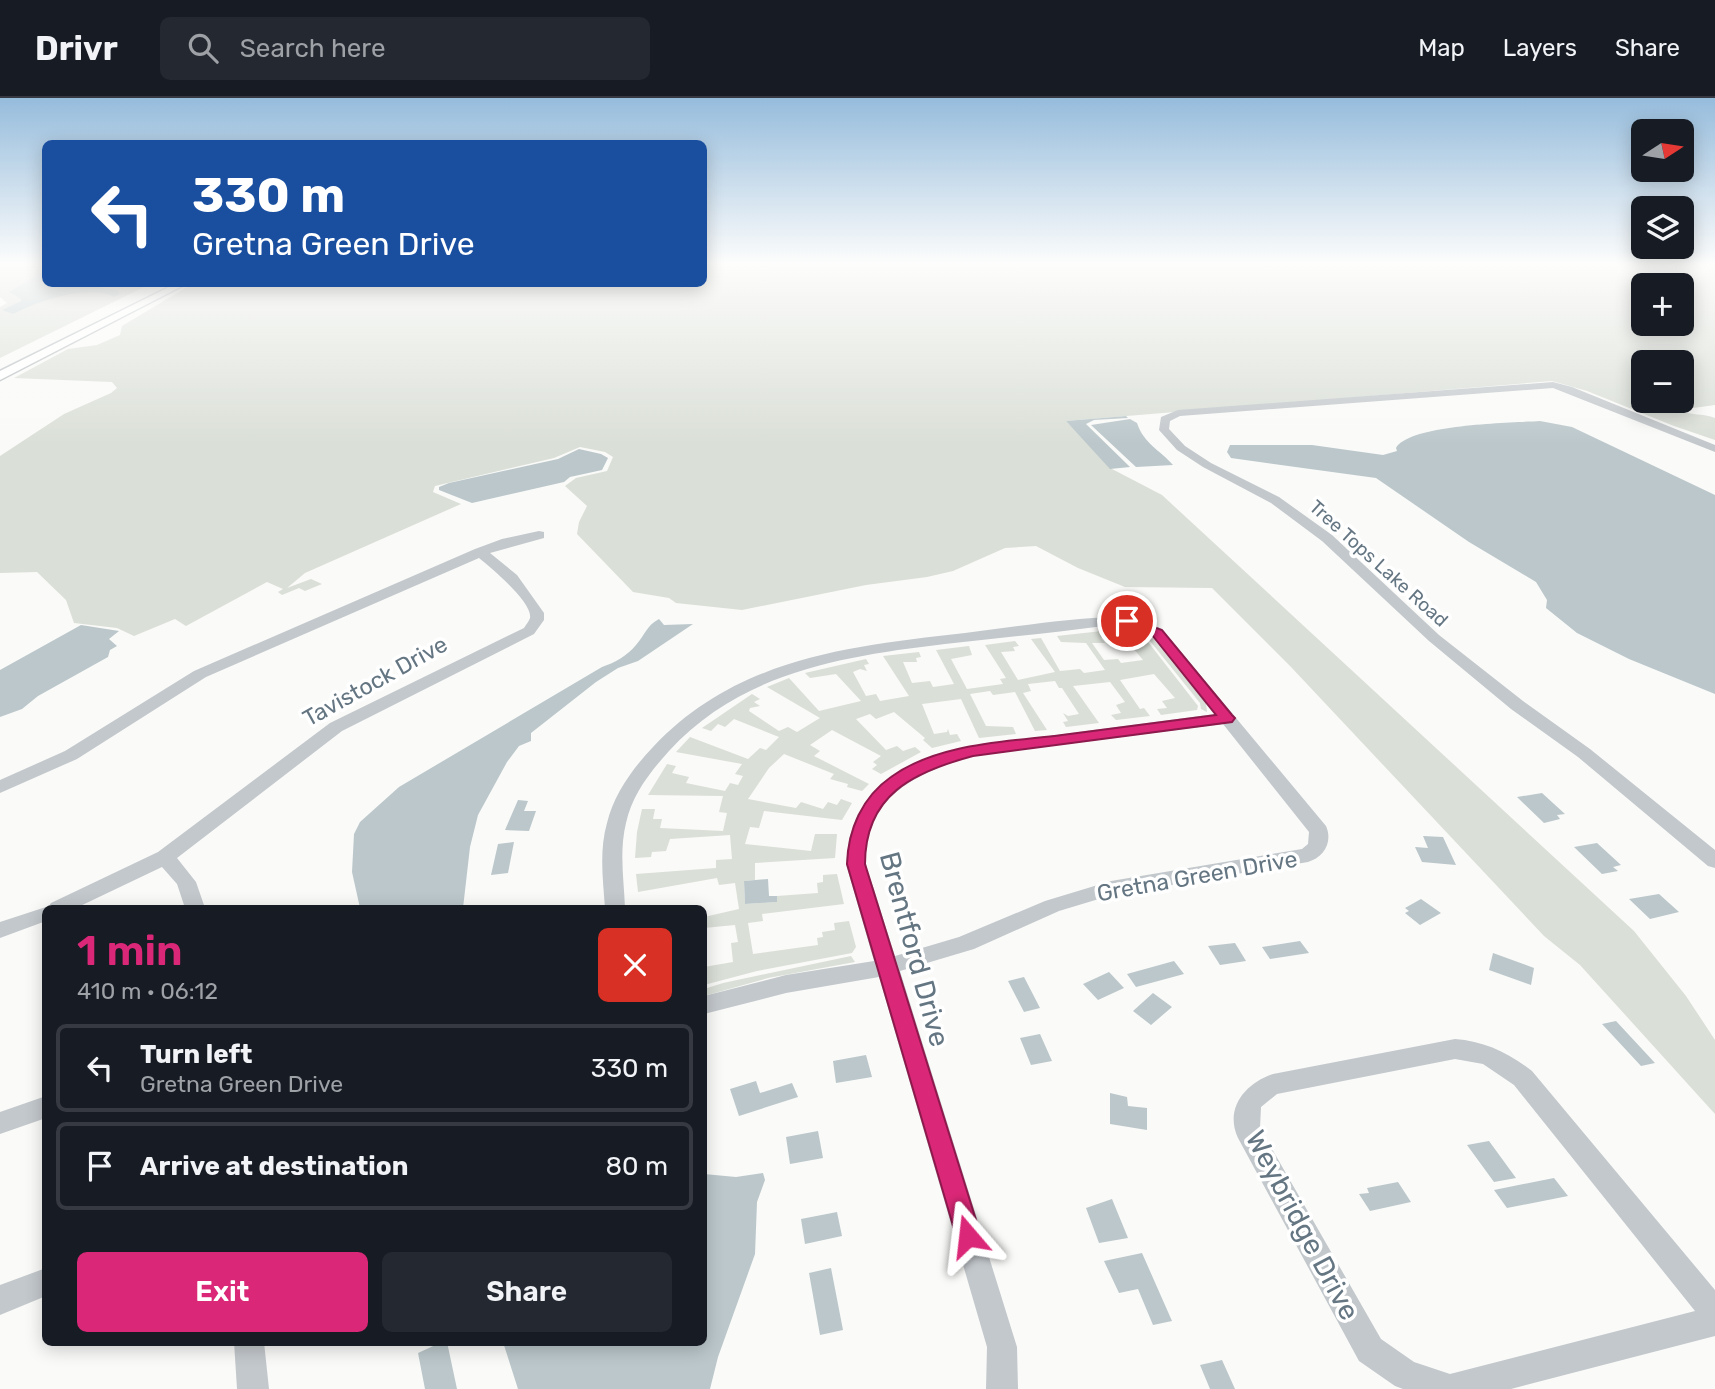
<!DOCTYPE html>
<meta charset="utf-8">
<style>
:root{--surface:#171b24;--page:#242831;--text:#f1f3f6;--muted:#9ea1a6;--line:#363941;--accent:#db2777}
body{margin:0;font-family:Rubik,sans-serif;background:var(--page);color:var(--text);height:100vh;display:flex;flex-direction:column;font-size:26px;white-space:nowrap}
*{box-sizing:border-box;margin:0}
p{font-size:23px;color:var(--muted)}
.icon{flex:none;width:38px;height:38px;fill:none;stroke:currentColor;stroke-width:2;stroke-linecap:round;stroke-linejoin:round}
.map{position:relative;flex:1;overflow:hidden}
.sheet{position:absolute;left:42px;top:807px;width:665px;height:441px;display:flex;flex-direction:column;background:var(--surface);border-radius:10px;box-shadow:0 4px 18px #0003}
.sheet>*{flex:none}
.top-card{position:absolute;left:42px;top:42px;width:665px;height:147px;border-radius:10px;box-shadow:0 4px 18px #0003;background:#1a4fa0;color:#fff;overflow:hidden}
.needle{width:46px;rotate:78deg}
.fabs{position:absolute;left:1631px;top:21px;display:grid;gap:14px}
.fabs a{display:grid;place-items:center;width:63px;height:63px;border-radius:10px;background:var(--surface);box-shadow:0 4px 18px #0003;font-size:35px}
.pin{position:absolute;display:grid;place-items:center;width:60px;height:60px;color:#fff;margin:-30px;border:4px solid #fff;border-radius:50%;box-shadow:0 2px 7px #0007}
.me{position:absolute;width:77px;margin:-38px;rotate:343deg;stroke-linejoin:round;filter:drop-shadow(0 0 5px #0008)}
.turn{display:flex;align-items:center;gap:24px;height:147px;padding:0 35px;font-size:32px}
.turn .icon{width:91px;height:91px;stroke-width:2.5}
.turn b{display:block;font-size:49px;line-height:60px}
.round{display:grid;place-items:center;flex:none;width:74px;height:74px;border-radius:10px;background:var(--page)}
.headline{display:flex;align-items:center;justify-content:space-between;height:119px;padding:0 35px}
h1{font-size:42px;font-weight:600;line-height:52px;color:var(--accent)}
.button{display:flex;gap:14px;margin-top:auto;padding:14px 35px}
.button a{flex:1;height:80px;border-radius:10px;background:var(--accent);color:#fff;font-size:28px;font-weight:600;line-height:80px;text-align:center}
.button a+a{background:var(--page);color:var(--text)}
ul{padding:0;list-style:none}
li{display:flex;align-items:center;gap:21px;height:88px;margin:0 14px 10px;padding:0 21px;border:4px solid var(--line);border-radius:10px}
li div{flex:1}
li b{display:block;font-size:26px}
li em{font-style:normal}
header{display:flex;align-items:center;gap:42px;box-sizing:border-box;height:98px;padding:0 35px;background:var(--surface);border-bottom:2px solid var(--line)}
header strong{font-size:33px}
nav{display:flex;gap:38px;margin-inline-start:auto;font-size:24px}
.search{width:490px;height:63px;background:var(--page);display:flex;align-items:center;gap:18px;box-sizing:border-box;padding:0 24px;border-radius:10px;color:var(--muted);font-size:26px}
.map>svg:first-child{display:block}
.green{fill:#dadfd7;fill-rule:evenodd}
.water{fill:#bbc7cb}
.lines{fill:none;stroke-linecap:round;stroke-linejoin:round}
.major-casing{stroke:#b5babe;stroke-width:3}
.minor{fill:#c3c8cc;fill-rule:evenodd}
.major{fill:#fff;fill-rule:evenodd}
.route{fill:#db2777;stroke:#8e194d;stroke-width:2}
.labels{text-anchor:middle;stroke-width:7;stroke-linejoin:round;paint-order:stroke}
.far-street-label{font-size:19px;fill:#657683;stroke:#fff}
.street-label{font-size:23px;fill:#657683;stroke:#fff}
.near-street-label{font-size:28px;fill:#657683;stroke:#fff}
</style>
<header>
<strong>Drivr</strong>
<div class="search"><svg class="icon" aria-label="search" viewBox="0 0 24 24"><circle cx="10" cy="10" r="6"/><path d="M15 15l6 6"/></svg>Search here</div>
<nav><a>Map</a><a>Layers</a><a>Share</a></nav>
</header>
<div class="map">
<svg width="1715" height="1291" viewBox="0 0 1715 1291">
<rect width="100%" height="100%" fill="#fafaf8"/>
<path class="green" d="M0,165h45l1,21h104l-150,74v-51l7,-4 -7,-6z
M704,165h1011v142l-36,5c12,6 24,3 36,8v22l-41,-14 -87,-35 -35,-10 -486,40 46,48 50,26 472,436 52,65 29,44v74l-135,-149 -36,-29 -253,-269 -79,-79 -87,-1 -47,-19 -42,-22 -31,2 -52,23 -26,6 -61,8 -124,25 -66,-7 -7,-5 -36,-6 -56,-58 2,-12 8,-16 -22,-20 11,-8 31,-7 6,-14 -8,-5 -25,-5 -26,11 -119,28 -2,6 28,12 -156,69 -18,15 24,-9 11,5 -17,7 -6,-3 -17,7 -4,-3 5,-3 -16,-7 -81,44 -11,-7 -41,17 -17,-8 -43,-5 -8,-23 -29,-28 -37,1v-117l64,-42 47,-21 6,-5 -5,-6 -98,-4 54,-29 29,-4 23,-10 2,-9 70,-42h512zM1643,187h39v39h-39zM1643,264h39v39h-39z
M1116,527l17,1 14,5 59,72 1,9 -6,-3 -1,-6 -54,-67 -11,-7 -18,-1z
M1128,531l10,3 7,6 53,68 -1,4 -36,5 -4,-6 10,-1 -5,-7 13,-3 -21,-24 -34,6 20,29 4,-1 6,8 -34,4 -5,-5 10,-2 -5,-8 9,-3 -15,-20 -37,4 26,37 -33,4 -3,-5 5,-1 -5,-8 5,3 11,-2 -17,-26h-3l-4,-7 -27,3 3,7 -8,2 24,37 -12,1 -20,-39 -22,3 -3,-4 -20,3 16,32 27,1 3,7 -37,4 -18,-39 -39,5 12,30 13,-2 1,-3 2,6 7,-1 4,7 -29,7 -9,-8 2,-2 -31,-26 -18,7 -6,-5 -14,5 30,31 11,-4 6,5 12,-4 6,5 -40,22 -9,-5 5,-4 -4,-3 8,-6 -49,-26 -22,15 10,6 -6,5 55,28 -7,7 -15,-4 1,-3 -18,-5 4,-5 -50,-20 -15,14 -21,31 48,9 5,-6 22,7 5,-7 9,3 4,-6 11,4 -10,17 -78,-9 -5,17 -9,-1 -5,17 66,7 4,-17h22l-2,24 -80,5v17l-11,1 1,23 32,-2v-6l41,-3 -1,-10 6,-1v-7l14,-1 7,30 -82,10 1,7 -15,2 5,31 65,-9 -1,-7 6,-1 -1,-5 13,-2 -1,-7 15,-2 7,26 -4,6 -95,18 -53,14v-18l29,-5 -2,-19 7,-1 -3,-17 -31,3v-11l35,-8 -4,-26 -16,2 -2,-7 -79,14 -2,-18 80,-6v-8l16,-1 -2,-24 -60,4 -4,12 -14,1 -1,5 -16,1 2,-26 5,-23h13l-2,10h9l-2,9 63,3 4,-18 -8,-1 4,-16 -75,-1 19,-31 9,2 -4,7 17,4 -3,6 39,8 5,-8 8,2 5,-9 -8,-2 7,-10 -66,-12 14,-15 58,22 12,-11 6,2 13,-13 -45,-18 -9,8 -7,-3 -7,7 -9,-3 50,-34 8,5 -6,3 6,4 -10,2 -1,3 30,20 9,-4 9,5 23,-14 -53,-31 22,-9 30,33 42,-10 -25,-27 -26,4 -5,-5 61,-14 3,5 -5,1 3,6 -7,-2 -7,3 13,24 10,-2 4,7 29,-5 -26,-40 36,-4 2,5 -5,1 1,4h-14l9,21 18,-2 3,6 21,-3 -18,-34 33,-4 3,9 -21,4 16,30 36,-5 -3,-5 6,-1 -21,-33 30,-4 4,5 -6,1 2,4 -14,1 17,28 37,-8 -24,-33 10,-1 19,33 20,-2 4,4 21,-3 -19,-27 -25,-1 -4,-6 45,-5 4,6 -5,1 4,5h-13l12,17 14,-1 3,4 22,-3 -25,-30z
M851,858l4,6 -87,16 -64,18v-7l19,-6z"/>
<path class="water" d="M45,172l1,14h50l6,4 15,2 3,4 -6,3c-25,-14 -77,5 -101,17l-11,-4 19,-9v-2l-12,-7z
M1126,318l2,2 -34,2 -8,4 44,43 -20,2 -44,-48z
M1130,321l7,4c7,21 23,27 36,42l-37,2 -45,-42z
M1540,323l32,6 143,68v199l-86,-35 -52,-26 -31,-25 1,-8 -11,-18 -67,-40 -93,-64 -145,-20 -4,-6 3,-7h82l71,10 14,-4 -1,-3c14,-24 115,-25 144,-27z
M579,351l22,5 7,4 -6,12 -32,7 -6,5 -92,21 -33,-13v-3l10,-4 109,-24z
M659,521l5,6 29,-1 -55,37 -20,7 -22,14 -65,51v8l-12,5 -12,16 -29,53 -8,32 -7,61h-103l-8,-36 2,-38 6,-12 39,-35 203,-120c12,-4 25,-11 34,-22 9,-10 10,-19 23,-26z
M81,527l38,6 -10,8 8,7 -7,4 -2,7 -70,39 -16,13 -22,8v-47z
M1542,695l23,21 -8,1 3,4 -16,4 -27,-26z
M518,702l10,1 -4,10h12l-7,20 -24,-1z
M1423,738l20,1 13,28 -34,-3 -7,-15 13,1z
M514,744l-6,31 -17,2 7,-31z
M1597,745l24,22 -8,2 5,4 -16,3 -28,-27z
M768,781l1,17h8v6l-32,2 -1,-23z
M1659,796l20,18 -29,7 -21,-20z
M1421,801l20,14 -21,12 -15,-12 4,-2 -4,-3z
M1300,843l9,12 -39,6 -8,-12z
M1235,845l11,18 -26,4 -12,-19z
M1493,855l41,15 -3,17 -42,-15z
M1174,863l10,13 -48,13 -9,-13z
M1109,874l15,16 -26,12 -15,-16z
M1024,879l16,31 -16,4 -16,-31z
M1153,895l19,14 -21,18 -18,-14z
M1616,923l39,42 -14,3 -39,-42z
M1040,936l12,27 -21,4 -11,-27z
M866,957l6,22 -36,6 -3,-22z
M756,983l4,12 32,-10 6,14 -59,19 -9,-27z
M1110,995l17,4 1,9 19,2v22l-37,-6z
M818,1033l5,27 -33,6 -4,-27z
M1489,1043l27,37 -22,4 -27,-37z
M763,1075l2,7 -8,22 -2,52 -37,103 -8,32h-192l-15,-47h201v-168l32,3z
M1554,1080l14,18 -61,12 -13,-18z
M1398,1084l13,20 -41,9 -11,-17 10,-1 -2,-5z
M1112,1101l16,39 -29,5 -13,-35z
M837,1114l5,24 -37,8 -4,-25z
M1142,1155l30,68 -19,4 -15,-36 -19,4 -15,-32z
M831,1170l12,62 -23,5 -11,-62z
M442,1244h5l10,47h-32l-7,-36z
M1222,1262l13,29h-25l-10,-24z"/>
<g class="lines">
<defs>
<path id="major" d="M175,186h11l-186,96v-9z"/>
</defs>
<use href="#major" class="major-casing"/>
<path class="minor" d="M1553,284l19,5 143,58v7l-162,-64 -373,28 -10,5 -1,8 16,17 26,17 68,34 53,38 107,100 84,66 67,48 125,101v18l-7,-2 -130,-109 -67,-48 -82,-68 -107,-100 -51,-38 -68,-36 -26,-17 -18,-20 2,-13 17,-7z
M539,433l5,1v6l-54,15 27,22 27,38v7l-10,14 -192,97 -165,127 19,24 9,26h-20l-8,-24 -15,-17 -86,41h-30v13l-46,17v-16l49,-16 2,-3 107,-51 172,-129 194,-95c2,-3 5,-7 6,-10 3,-16 -40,-51 -51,-60l-273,119 -129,82 -77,34v-13l65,-29 129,-80 281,-122 27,-10z
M1118,519l25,4 19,8 164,197c7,16 -2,31 -18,36l-196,33 -53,16 -85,38 -74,22 117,376 1,42h-32l1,-42 -108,-370 -93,16 -82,21v-18l82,-21 88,-14 -28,-97 3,-25 7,-21 14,-22 14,-14 37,-21 51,-15 243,-32 -63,-79 -21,-8 -27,-1c-53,7 -106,12 -159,18 -101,12 -204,28 -276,107 -19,21 -37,44 -43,72 -7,29 -2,57 -1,85h-20c-2,-28 -6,-57 2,-85 7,-29 26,-55 46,-76 84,-89 196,-101 312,-114 50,-6 102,-15 153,-16zM1223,626l86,108 -1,12 -6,5 -191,32 -66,20 -86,36 -64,19c-7,-22 -14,-44 -21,-67 -3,-8 -7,-17 -8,-25 -6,-66 55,-93 107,-108z
M1455,941c29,2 54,14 77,32l183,219v46l-204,53h-108l-8,-3 -36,-25 -121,-223c-14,-30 8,-55 35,-64zM1455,961l28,5 31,21 181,226 -245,63 -36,-12 -33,-23 -121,-211 1,-21 16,-13z
M46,998v22l-46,16v-22z
M46,1170v28l-46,19v-30z
M234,1244h30l5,47h-32z"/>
<use href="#major" class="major"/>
</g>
<linearGradient id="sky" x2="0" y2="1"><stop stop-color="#96bcdc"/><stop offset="0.48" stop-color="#fdfdfc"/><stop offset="1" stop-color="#fdfdfc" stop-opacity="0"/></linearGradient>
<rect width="1715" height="346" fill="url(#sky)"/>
<path class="route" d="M1127,519l35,13 70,85 3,3 -3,4 -259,34c-60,16 -108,39 -108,108l116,372 -4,9 -9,4 -9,-4 -3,-9 -109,-372c1,-34 15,-67 44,-87 47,-34 115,-35 171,-42 51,-7 103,-13 154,-20l-64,-80 -29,-11v-6z"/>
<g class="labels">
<g class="far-street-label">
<text transform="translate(1379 465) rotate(42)" y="7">Tree Tops Lake Road</text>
</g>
<g class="street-label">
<text transform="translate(375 583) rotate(-29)" y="8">Tavistock Drive</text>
<text transform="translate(1197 778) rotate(-10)" y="8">Gretna Green Drive</text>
</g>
<g class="near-street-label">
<text transform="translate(915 851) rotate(75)" y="10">Brentford Drive</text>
<text transform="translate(1303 1127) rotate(62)" y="10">Weybridge Drive</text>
</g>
</g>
</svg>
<div class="fabs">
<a><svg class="needle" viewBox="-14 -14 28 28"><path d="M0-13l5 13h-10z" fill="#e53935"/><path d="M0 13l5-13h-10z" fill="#9ea1a6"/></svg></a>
<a><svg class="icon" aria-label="layers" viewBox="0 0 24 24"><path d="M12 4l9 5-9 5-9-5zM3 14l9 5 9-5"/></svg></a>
<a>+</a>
<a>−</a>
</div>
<div class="pin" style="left:1127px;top:523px;background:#d93025"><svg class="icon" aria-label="arrive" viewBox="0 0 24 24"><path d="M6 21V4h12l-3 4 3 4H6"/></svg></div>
<svg class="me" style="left:968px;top:1138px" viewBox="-20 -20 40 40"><path d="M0-17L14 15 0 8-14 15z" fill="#db2777" stroke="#fff" stroke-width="4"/></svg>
<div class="top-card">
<div class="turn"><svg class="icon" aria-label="left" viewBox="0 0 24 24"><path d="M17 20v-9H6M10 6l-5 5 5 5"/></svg><div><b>330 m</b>Gretna Green Drive</div></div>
</div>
<section class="sheet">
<div class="headline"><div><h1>1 min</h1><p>410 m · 06:12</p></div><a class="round" style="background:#d93025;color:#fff"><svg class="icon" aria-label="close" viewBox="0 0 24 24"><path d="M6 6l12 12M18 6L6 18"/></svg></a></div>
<ul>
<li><svg class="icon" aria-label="left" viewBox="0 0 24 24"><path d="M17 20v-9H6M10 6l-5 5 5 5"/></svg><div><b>Turn left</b><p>Gretna Green Drive</p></div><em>330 m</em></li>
<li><svg class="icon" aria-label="arrive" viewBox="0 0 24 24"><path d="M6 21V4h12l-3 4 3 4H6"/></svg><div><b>Arrive at destination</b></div><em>80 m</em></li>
</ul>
<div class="button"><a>Exit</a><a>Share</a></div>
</section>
</div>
